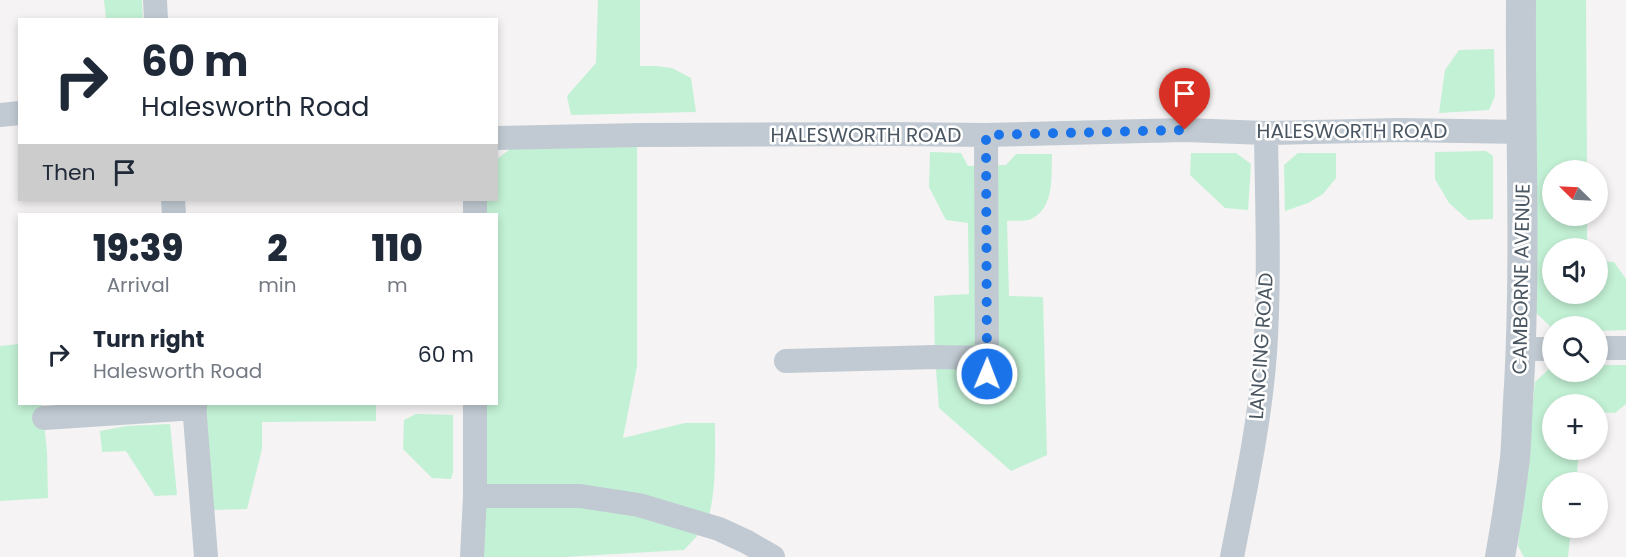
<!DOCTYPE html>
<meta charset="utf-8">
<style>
:root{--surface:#fff;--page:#f6f6f7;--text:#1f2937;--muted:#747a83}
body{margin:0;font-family:Poppins,sans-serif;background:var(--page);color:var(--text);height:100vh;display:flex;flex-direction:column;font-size:22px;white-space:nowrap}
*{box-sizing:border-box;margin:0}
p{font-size:20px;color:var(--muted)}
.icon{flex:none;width:33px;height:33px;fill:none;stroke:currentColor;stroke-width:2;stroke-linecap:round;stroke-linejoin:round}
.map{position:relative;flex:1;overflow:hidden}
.side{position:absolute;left:18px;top:213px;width:480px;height:192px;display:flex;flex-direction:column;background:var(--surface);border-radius:0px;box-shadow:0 3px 9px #0003}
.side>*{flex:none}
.banner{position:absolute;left:18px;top:18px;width:480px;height:183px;border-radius:0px;box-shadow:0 3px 9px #0003;background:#fff;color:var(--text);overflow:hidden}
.needle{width:39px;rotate:294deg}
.fabs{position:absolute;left:1542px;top:160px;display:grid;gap:12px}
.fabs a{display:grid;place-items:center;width:66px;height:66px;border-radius:50%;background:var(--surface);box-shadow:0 3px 9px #0003;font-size:30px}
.pin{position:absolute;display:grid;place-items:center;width:51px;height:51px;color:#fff;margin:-62px -26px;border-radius:50% 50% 50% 0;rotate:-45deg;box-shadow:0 0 6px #0007}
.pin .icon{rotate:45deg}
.me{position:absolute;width:66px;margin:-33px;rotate:1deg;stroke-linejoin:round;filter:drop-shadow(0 0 4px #0008)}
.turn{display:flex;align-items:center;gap:21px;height:126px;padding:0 24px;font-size:27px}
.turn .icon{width:78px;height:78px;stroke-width:2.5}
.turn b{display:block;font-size:42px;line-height:51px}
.then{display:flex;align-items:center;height:57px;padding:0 24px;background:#0003;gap:12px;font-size:22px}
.eta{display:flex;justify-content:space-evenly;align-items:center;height:102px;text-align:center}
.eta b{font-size:36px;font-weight:800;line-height:42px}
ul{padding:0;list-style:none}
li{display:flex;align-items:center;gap:18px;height:78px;padding:0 24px}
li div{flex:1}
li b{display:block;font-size:22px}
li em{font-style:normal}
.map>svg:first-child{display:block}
.green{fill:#c3f1d5}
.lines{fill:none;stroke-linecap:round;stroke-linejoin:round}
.minor{stroke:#c1cad2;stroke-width:24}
.tertiary{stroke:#c1cad2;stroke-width:30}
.route{stroke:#1a73e8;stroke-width:10;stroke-dasharray:0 18}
.labels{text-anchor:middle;stroke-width:5;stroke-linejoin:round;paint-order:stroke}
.street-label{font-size:20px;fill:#4a5661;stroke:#fff}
</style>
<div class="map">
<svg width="1626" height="557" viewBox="0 0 1626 557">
<rect width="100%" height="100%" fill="#f5f3f3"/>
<path class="green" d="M104,0h38l1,19h-37z
M598,0h42v66h16l16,2 19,10 5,34 -125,3 -4,-19 29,-33z
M1534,0h52l1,171h-35v45h35v33h-35v45h46v-33l16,1 12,17v51l-28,1v-4l-46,1 -16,-15z
M1494,49l1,47 -6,14 -50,3 6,-43 14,-20z
M637,143v223l-14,72 62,-15h30c0,26 2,80 -10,102 -5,9 -14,17 -21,25l-120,7h-82v-153h14v-190h-14v-14h14l1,-41 16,-12z
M1486,151l7,5v63l-25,1 -19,-17 -14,-24v-27z
M930,152l31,1 7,13 38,-1 10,-11h36c-1,22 3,54 -21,65 -7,3 -17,1 -24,2l2,75 34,1 4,158 -36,16 -72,-63 -4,-51 -1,-61 35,-2 -1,-71 -22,-3 -17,-33z
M1191,153h45l15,11 -3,46 -23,-2 -35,-33z
M1298,153h38v25l-13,16 -15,9 -23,8 -1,-46z
M19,344l1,60h22l5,48 1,46 -48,3v-155z
M1598,365h28v39l-11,9 -17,-1v-7h-46v45h27l-3,33h-24v45h19l-3,29h-44l-6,-11 17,-164 16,-15h1v5h46z
M204,404h172v17l-114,1v27l-15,60 -34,1z
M416,414l37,1v57l-2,7 -19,-1 -29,-29 1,-29z
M170,424l7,71 -22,1 -29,-45 -24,1 -2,-21 27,-5z"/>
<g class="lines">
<path class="minor" d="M155,0l1,20
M0,115l20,-2
M986,135l1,239
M496,138l145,-3 251,-1 94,1 199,-5 81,3 134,-3 123,2
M173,200l1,14
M475,200v14
M1598,348h28
M1521,349h31
M786,361l149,-4 53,1
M194,404l12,153
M44,418l151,-10
M475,496h105l59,9 80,24 28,13 26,15
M472,557l3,-61v-92
M1232,557c13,-67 28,-135 33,-204 5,-73 2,-147 1,-220"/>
<path class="tertiary" d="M1500,557c6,-33 11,-66 15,-99 2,-24 2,-48 4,-72 7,-129 1,-257 2,-386"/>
</g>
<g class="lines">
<path class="route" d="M987,374l-1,-239 199,-5"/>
</g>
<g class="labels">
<g class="street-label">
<text x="1352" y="138">HALESWORTH ROAD</text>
<text x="866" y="142">HALESWORTH ROAD</text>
<text transform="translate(1521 279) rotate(-89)" y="7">CAMBORNE AVENUE</text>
<text transform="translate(1261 346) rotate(-86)" y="7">LANCING ROAD</text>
</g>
</g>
</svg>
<div class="fabs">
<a><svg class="needle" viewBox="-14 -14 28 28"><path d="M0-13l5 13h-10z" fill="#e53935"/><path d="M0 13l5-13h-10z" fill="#747a83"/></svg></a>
<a><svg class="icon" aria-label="sound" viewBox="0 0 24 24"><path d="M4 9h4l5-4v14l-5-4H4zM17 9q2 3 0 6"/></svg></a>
<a><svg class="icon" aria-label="search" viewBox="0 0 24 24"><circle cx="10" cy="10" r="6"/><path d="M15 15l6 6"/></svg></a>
<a>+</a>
<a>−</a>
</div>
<div class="pin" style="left:1185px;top:130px;background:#d93025"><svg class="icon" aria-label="arrive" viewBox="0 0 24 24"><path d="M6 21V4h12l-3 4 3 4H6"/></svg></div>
<svg class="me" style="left:987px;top:374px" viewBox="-20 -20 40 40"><circle r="17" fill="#1a73e8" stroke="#fff" stroke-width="3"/><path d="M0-11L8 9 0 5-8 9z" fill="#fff"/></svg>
<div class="banner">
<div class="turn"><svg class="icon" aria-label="right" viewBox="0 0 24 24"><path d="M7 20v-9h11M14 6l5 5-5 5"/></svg><div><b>60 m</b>Halesworth Road</div></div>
<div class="then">Then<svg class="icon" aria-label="arrive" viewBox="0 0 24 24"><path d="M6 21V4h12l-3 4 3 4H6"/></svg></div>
</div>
<section class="side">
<div class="eta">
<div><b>19:39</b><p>Arrival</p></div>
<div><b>2</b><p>min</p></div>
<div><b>110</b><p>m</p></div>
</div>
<ul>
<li><svg class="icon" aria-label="right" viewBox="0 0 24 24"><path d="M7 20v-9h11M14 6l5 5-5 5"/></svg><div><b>Turn right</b><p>Halesworth Road</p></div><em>60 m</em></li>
</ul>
</section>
</div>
